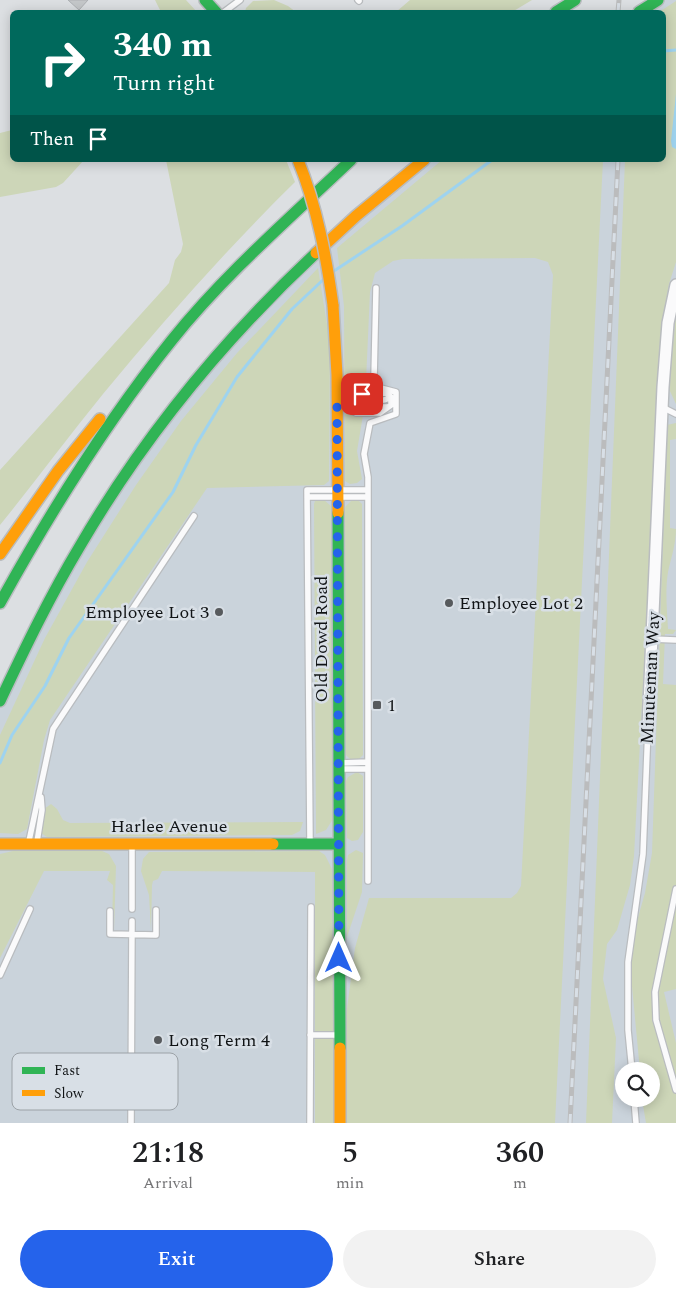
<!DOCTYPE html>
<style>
:root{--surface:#fff;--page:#f2f2f2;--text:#202124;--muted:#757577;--accent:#2563eb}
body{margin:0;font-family:Spectral,serif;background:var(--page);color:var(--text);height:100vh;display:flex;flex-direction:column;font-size:19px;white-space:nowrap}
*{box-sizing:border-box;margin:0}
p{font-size:16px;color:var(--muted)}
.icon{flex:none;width:28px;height:28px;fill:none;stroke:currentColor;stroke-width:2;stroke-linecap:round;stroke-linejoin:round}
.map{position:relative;height:1123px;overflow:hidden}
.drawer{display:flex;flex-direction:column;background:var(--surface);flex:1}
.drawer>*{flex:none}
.hud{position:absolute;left:10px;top:10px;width:656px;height:152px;border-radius:8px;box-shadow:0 2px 12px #0003;background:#00695c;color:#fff;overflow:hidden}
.fabs{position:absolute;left:615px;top:1062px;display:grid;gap:10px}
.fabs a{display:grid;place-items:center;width:45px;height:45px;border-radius:50%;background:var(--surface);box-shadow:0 2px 12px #0003;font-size:25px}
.pin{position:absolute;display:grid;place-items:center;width:42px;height:42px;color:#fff;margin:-21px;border-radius:10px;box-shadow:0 2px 8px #0006}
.me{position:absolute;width:55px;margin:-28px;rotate:0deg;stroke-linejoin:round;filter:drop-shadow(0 0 4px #0008)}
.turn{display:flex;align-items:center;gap:18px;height:105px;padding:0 20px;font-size:22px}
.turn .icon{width:65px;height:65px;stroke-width:2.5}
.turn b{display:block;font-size:35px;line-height:42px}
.then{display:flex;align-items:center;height:48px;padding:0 20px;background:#0003;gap:10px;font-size:19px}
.eta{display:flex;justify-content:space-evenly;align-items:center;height:85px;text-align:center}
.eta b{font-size:30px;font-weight:600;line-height:35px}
.cta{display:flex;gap:10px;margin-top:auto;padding:10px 20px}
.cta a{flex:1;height:58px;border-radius:30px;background:var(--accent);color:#fff;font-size:20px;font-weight:600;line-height:58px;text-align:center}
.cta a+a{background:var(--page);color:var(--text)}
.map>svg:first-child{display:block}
.built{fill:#cad3db;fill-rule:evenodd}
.green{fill:#cdd6b8}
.water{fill:#9ed3ef}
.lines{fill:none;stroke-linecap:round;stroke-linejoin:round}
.stream{stroke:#9ed3ef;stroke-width:3}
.building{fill:#c4c7c9;stroke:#adb0b3}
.lane-casing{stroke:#b9bcbf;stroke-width:8}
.street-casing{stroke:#b9bcbf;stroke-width:14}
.fast-casing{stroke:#b9bcbf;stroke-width:14}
.slow-casing{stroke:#b9bcbf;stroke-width:14}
.lane{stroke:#fafafb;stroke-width:5.5}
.street{stroke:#fafafb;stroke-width:11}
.fast{stroke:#30b455;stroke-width:11}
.slow{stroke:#ff9f0a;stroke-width:11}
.rail-casing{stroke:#bbbcbd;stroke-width:5}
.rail{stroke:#d8dfe6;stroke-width:3;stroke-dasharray:9;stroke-linecap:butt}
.slow-bridge-casing{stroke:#b9bcbf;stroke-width:14;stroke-linecap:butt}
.slow-bridge{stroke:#ff9f0a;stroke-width:11}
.route{stroke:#2563eb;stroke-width:9;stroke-dasharray:0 16.2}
.poi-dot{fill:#575a5d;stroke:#d8dfe6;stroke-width:2}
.labels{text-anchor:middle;stroke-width:5;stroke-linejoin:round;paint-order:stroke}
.poi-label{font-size:18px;fill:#101315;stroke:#d8dfe6;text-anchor:start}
.street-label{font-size:18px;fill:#101315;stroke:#d8dfe6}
.key{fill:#d8dfe6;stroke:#9ca2a7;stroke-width:1}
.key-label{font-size:14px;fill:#101315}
</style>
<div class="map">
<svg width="676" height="1123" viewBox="0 0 676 1123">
<rect width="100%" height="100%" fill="#dcdfe2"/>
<path class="built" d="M658,0h18v1123h-676v-422l49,-103 160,-235 215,-203h240v-148h-25zM624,1071h27v28h-27z"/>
<path class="green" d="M155,0h31l11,12h-36z
M274,0l14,6 8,6h-51l1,-4 7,-7z
M410,0h122l-20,12h-116z
M676,1v261l-7,22 -7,39 -28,533 -4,29 -13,45 -10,14 -4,35 13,59 -4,85h-26l39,-963h39v-148h-5z
M12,130v30h72l-21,23 -7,4 -56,10v-64z
M166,160h120l9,22c-68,67 -131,138 -192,212 -35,43 -68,88 -103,131v-55l169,-187 6,-23 6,-8 2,-8z
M442,160h161l-48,963h-209v-107l9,-68 14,-50h142l6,-5 4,-7 32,-611 -5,-13 -13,-4 -132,1 -10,2 -18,12 -5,19 -5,111 -8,48 5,28 -5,4 -7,1 -5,-3 -1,-175 -7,-58z
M318,268l12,76 -1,137 -5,4 -117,3 -157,232 -6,20 -17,89 -9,5 -18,-1v-98l45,-97 42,-76 49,-77 45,-64 56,-68z
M676,312v92l-7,-15z
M676,423v16l-6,1v88l6,1c0,15 -5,29 -8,43 -3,19 -1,38 0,57l8,1 -3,4h-8l-2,50 13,1v304l-12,3 12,51v80h-30l-4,-24h9v-28h-11l-10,-106 1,-23 14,-49 7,-40 15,-428z
M357,499l5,5 1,251 -4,4h-9l-4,-4 -1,-248 7,-7z
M324,500l7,6 2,313 -7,11 -10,4 -2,-330 1,-3z
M357,772l6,4v56l-5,8 -6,1 -5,-3 -1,-57 2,-4z
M51,804l6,5 6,11 7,3 233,-1 -3,9 -8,4 -245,2 -6,-4 3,-24z
M356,850l7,3 -1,39 -15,45v-77l1,-5z
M13,851h89l7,3 7,12 -2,65 -2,-1 1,-45 -6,-5 3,-9h-66l-44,87v-104z
M319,851l6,4 7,14 2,254h-19v-251l-153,-1 -4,8 -5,2 -1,4 -1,45 -2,-35 -8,-24 2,-12 6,-7z"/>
<path class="water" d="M676,94v55l-4,-2 -1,-6z"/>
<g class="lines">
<path class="stream" d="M664,51l12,-1
M334,271l68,-45 90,-66
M0,763l12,-28 33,-49 24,-48 104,-146 23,-47 41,-68 55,-68 33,-31"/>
</g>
<path class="building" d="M68,0h20l-9,10z"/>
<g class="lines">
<defs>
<path id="lane" d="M358,0l1,1
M224,12l16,-12
M358,398c7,4 26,4 33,-1
M338,405h6l18,-11 24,-1 5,4v6
M662,407l14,7
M349,409l7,-2h31
M350,410l6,3h24l14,-10
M307,497h61
M652,639l24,1
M340,763l28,-1
M341,769h27
M29,841l24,-112 141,-213
M37,842l5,-32 -1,-13
M310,842l-3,-352h61
M368,881v-404l-4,-23 6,-31 26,-9v-22l-19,-5 -3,-8 2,-91
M676,889l-21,103 1,28 20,70
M132,909v-63
M110,911v23l46,1v-25
M0,975l30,-66
M310,1035h28
M632,1071l-4,-41v-68l15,-108 5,-127
M634,1099l2,24
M131,1123l1,-202
M310,1123l1,-216"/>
<path id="street" d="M648,727l15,-340 5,-64 8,-38"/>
<path id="fast" d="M205,0l11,12
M556,12l19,-12
M639,12l19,-12
M338,513l2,535
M0,603c51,-92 106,-181 172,-263 53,-66 118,-122 179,-180
M0,701c25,-53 50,-105 80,-155 63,-108 145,-208 236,-293
M273,844h66"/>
<path id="slow" d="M316,253l40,-37 68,-56
M333,305l4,70 1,138
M0,554l58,-83 42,-52
M0,844h273
M340,1048v75"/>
</defs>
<use href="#lane" class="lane-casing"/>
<use href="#street" class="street-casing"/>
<use href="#fast" class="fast-casing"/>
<use href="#slow" class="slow-casing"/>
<use href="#lane" class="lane"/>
<use href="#street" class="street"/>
<use href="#fast" class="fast"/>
<use href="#slow" class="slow"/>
<defs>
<path id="rail" d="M618,12l1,-12
M570,1123l48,-963"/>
</defs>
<use href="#rail" class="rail-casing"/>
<use href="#rail" class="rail"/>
<defs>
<path id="slow-bridge" d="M298,160c19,47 28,95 35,145"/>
</defs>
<use href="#slow-bridge" class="slow-bridge-casing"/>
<use href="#slow-bridge" class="slow-bridge"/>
</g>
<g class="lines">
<path class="route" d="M339,958l-2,-553h7l18,-11"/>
</g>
<g class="poi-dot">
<circle cx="449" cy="603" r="5"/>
<circle cx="219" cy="612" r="5"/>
<rect x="372" y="700" width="10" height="10" rx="2.5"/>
<circle cx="158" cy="1040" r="5"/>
</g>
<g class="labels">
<g class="poi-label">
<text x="459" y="609">Employee Lot 2</text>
<text x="209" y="618" text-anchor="end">Employee Lot 3</text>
<text x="387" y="711">1</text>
<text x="168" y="1046">Long Term 4</text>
</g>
<g class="street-label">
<text transform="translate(321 639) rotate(-90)" y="6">Old Dowd Road</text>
<text transform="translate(650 678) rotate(-87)" y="6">Minuteman Way</text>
<text x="169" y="832">Harlee Avenue</text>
</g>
</g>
<rect x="12" y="1053" width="166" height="57" rx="8" class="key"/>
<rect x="22" y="1067" width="23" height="7" fill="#30b455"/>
<rect x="22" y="1090" width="23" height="6" fill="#ff9f0a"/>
<g class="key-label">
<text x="54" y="1075">Fast</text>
<text x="54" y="1098">Slow</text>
</g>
</svg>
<div class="fabs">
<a><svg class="icon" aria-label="search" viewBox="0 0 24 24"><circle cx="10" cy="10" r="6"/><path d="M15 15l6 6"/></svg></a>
</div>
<div class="pin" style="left:362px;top:394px;background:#d93025"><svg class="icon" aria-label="arrive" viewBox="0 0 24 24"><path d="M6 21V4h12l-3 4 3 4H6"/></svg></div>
<svg class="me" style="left:339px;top:958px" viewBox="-20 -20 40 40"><path d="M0-17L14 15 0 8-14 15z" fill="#2563eb" stroke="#fff" stroke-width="4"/></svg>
<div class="hud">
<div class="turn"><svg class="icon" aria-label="right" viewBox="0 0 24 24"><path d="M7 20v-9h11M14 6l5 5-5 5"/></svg><div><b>340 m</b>Turn right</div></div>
<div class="then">Then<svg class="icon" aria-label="arrive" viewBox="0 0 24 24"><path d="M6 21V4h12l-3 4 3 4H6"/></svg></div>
</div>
</div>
<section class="drawer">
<div class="eta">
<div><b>21:18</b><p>Arrival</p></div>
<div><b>5</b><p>min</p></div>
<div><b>360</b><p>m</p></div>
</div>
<div class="cta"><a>Exit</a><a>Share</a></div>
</section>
